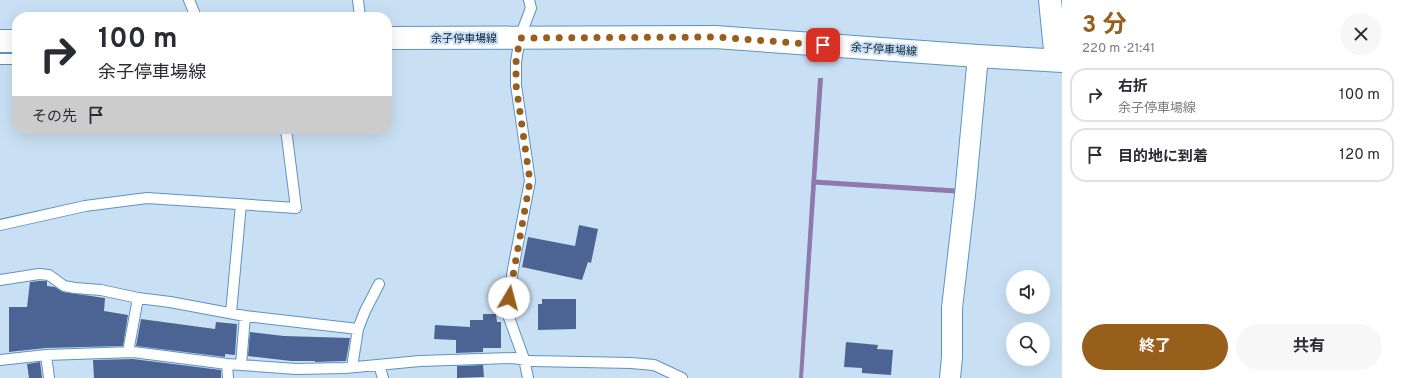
<!DOCTYPE html>
<html lang="ja">
<meta charset="utf-8">
<style>
:root{--surface:#fff;--page:#f7f7f7;--text:#2b2b33;--muted:#7c7c81;--line:#e1e1e2;--accent:#985e1c}
body{margin:0;font-family:Overpass,"Noto Sans JP",sans-serif;background:var(--page);color:var(--text);height:100vh;display:flex;flex-direction:column;font-size:15px;white-space:nowrap}
*{box-sizing:border-box;margin:0}
p{font-size:13px;color:var(--muted)}
.icon{flex:none;width:22px;height:22px;fill:none;stroke:currentColor;stroke-width:2;stroke-linecap:round;stroke-linejoin:round}
.map{position:relative;flex:1;overflow:hidden}
.details{display:flex;flex-direction:column;background:var(--surface);width:340px}
.details>*{flex:none}
.guide{position:absolute;left:12px;top:12px;width:380px;height:122px;border-radius:16px;box-shadow:0 4px 16px #0002;background:#fff;color:var(--text);overflow:hidden}
.fabs{position:absolute;left:1006px;top:270px;display:grid;gap:8px}
.fabs a{display:grid;place-items:center;width:44px;height:44px;border-radius:50%;background:var(--surface);box-shadow:0 4px 16px #0002;font-size:20px}
.pin{position:absolute;display:grid;place-items:center;width:34px;height:34px;color:#fff;margin:-17px;border-radius:8px;box-shadow:0 2px 6px #0006}
.me{position:absolute;width:44px;margin:-22px;rotate:8deg;stroke-linejoin:round;filter:drop-shadow(0 0 3px #0008)}
.turn{display:flex;align-items:center;gap:14px;height:84px;padding:0 20px;font-size:18px}
.turn .icon{width:52px;height:52px;stroke-width:2.5}
.turn b{display:block;font-size:28px;line-height:34px}
.then{display:flex;align-items:center;height:38px;padding:0 20px;background:#0003;gap:8px;font-size:15px}
.round{display:grid;place-items:center;flex:none;width:42px;height:42px;border-radius:21px;background:var(--page)}
.overview{display:flex;align-items:center;justify-content:space-between;height:68px;padding:0 20px}
h1{font-size:24px;font-weight:700;line-height:30px;color:var(--accent)}
.primary-button{display:flex;gap:8px;margin-top:auto;padding:8px 20px}
.primary-button a{flex:1;height:46px;border-radius:24px;background:var(--accent);color:#fff;font-size:16px;font-weight:700;line-height:46px;text-align:center}
.primary-button a+a{background:var(--page);color:var(--text)}
ul{padding:0;list-style:none}
li{display:flex;align-items:center;gap:12px;height:54px;margin:0 8px 6px;padding:0 12px;border:2px solid var(--line);border-radius:16px}
li div{flex:1}
li b{display:block;font-size:15px}
li em{font-style:normal}
main{display:flex;flex:1;min-height:0}
.map>svg:first-child{display:block}
.water{fill:#8e78ac}
.lines{fill:none;stroke-linecap:round;stroke-linejoin:round}
.stream{stroke:#8e78ac;stroke-width:5}
.building{fill:#4c6493}
.lane-casing{stroke:#5b94c2;stroke-width:12}
.street-casing{stroke:#5b94c2;stroke-width:22}
.secondary-casing{stroke:#5b94c2;stroke-width:24}
.lane{stroke:#fff;stroke-width:10}
.street{stroke:#fff;stroke-width:20}
.secondary{stroke:#fff;stroke-width:22}
.route{stroke:#985e1c;stroke-width:7;stroke-dasharray:0 12.6}
.labels{text-anchor:middle;stroke-width:4;stroke-linejoin:round;paint-order:stroke}
.street-label{font-size:11px;fill:#0c2436;stroke:#c9e0f4}
</style>
<main>
<div class="map">
<svg width="1062" height="378" viewBox="0 0 1062 378">
<rect width="100%" height="100%" fill="#c9e0f4"/>
<path class="water" d="M818,78h5l-20,300h-4z"/>
<g class="lines">
<path class="stream" d="M814,182l142,9"/>
</g>
<path class="building" d="M579,225l19,4 -7,34 -3,-1 -6,18 -60,-13 6,-30 47,9z
M39,281h8v5l8,1 8,5 42,6 -1,13 24,4 -5,31 -77,2 -37,4v-45h18l3,-25z
M542,299h34v30l-38,1v-26h4z
M483,314h13l1,8h4v26h-18v4l-27,1v-13l-22,-1 1,-14 35,2v-7h13z
M141,319l74,10 1,-7 21,2 -2,31 -10,-1v3l-89,-11z
M250,332l34,4 66,2 -4,23 -31,1v-1h-24l-43,-5z
M846,342l32,3 -1,4 16,1 -2,25 -29,-2v-5l-18,-1z
M133,359l88,11v8h-127l-1,-18z
M40,362l2,16h-13l-2,-14z
M483,365l1,12 -27,1v-12z"/>
<g class="lines">
<defs>
<path id="lane" d="M189,0l7,17
M358,0l2,17
M0,59h17
M0,225l85,-19 62,-8 149,10 -10,-79
M0,280l39,-6 10,1 15,11 11,2 26,2 37,8 32,4 75,14 113,13
M231,313l10,-109
M128,352l10,-54
M46,355l3,23
M0,360l46,-5 87,-3 94,12 69,5 49,-1 75,-7 93,-3 19,3 99,2 23,2 28,13
M227,364l1,14
M241,365l4,-49
M379,365l4,13
M352,367l6,-38 7,-18 14,-27
M528,378l-4,-19 -17,-47 6,-43 17,-88 -14,-96v-23l4,-25 11,-29 -2,-8"/>
<path id="street" d="M950,378l2,-21v-49l13,-113 13,-139"/>
<path id="secondary" d="M1050,0l6,60
M387,38l328,-1 263,19 84,5
M0,41h17"/>
</defs>
<use href="#lane" class="lane-casing"/>
<use href="#street" class="street-casing"/>
<use href="#secondary" class="secondary-casing"/>
<use href="#lane" class="lane"/>
<use href="#street" class="street"/>
<use href="#secondary" class="secondary"/>
</g>
<g class="lines">
<path class="route" d="M509,298l21,-117 -14,-96v-23l4,-24 195,-1 108,8"/>
</g>
<g class="labels">
<g class="street-label">
<text x="464" y="42">余子停車場線</text>
<text transform="translate(884 49) rotate(4)" y="4">余子停車場線</text>
</g>
</g>
</svg>
<div class="fabs">
<a><svg class="icon" aria-label="sound" viewBox="0 0 24 24"><path d="M4 9h4l5-4v14l-5-4H4zM17 9q2 3 0 6"/></svg></a>
<a><svg class="icon" aria-label="search" viewBox="0 0 24 24"><circle cx="10" cy="10" r="6"/><path d="M15 15l6 6"/></svg></a>
</div>
<div class="pin" style="left:823px;top:45px;background:#d93025"><svg class="icon" aria-label="arrive" viewBox="0 0 24 24"><path d="M6 21V4h12l-3 4 3 4H6"/></svg></div>
<svg class="me" style="left:509px;top:298px" viewBox="-20 -20 40 40"><circle r="19" fill="#fff"/><path d="M0-13L10 11 0 6-10 11z" fill="#985e1c"/></svg>
<div class="guide">
<div class="turn"><svg class="icon" aria-label="right" viewBox="0 0 24 24"><path d="M7 20v-9h11M14 6l5 5-5 5"/></svg><div><b>100 m</b>余子停車場線</div></div>
<div class="then">その先<svg class="icon" aria-label="arrive" viewBox="0 0 24 24"><path d="M6 21V4h12l-3 4 3 4H6"/></svg></div>
</div>
</div>
<section class="details">
<div class="overview"><div><h1>3 分</h1><p>220 m · 21:41</p></div><a class="round"><svg class="icon" aria-label="close" viewBox="0 0 24 24"><path d="M6 6l12 12M18 6L6 18"/></svg></a></div>
<ul>
<li><svg class="icon" aria-label="right" viewBox="0 0 24 24"><path d="M7 20v-9h11M14 6l5 5-5 5"/></svg><div><b>右折</b><p>余子停車場線</p></div><em>100 m</em></li>
<li><svg class="icon" aria-label="arrive" viewBox="0 0 24 24"><path d="M6 21V4h12l-3 4 3 4H6"/></svg><div><b>目的地に到着</b></div><em>120 m</em></li>
</ul>
<div class="primary-button"><a>終了</a><a>共有</a></div>
</section>
</main>
